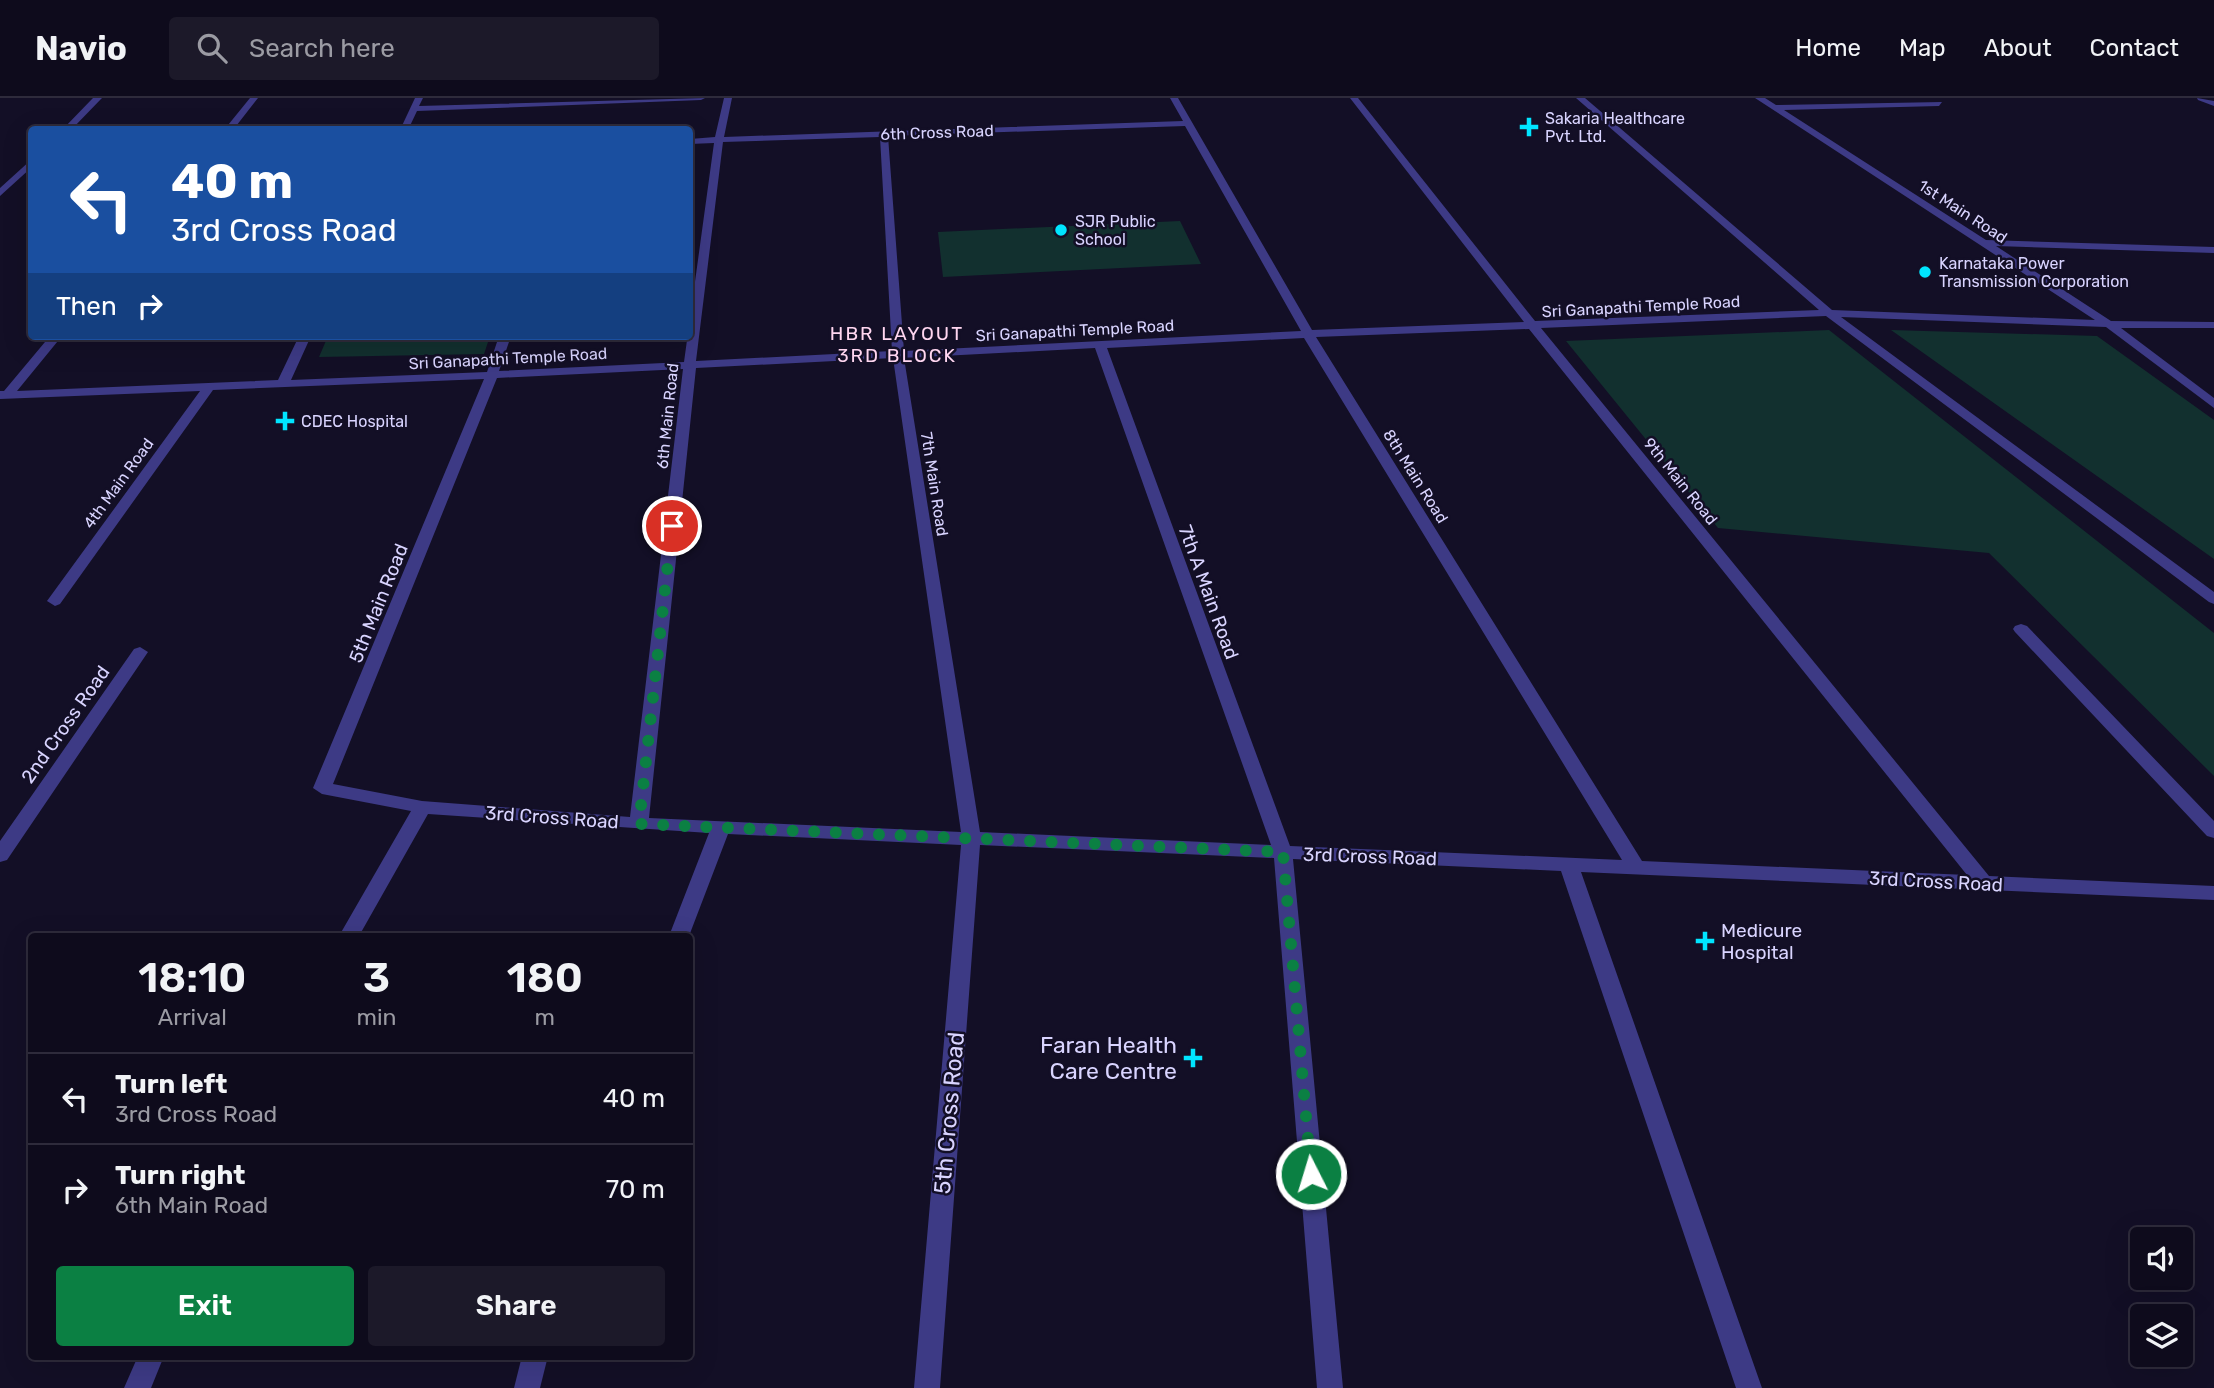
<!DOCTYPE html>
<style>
:root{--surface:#0e0b1c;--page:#1c1929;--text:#f1f3f6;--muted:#9b9ba3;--line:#2e2b3b;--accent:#0b8043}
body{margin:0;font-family:Rubik,sans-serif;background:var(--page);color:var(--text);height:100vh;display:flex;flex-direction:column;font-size:26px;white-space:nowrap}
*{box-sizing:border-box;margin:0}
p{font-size:23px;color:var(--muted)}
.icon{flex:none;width:38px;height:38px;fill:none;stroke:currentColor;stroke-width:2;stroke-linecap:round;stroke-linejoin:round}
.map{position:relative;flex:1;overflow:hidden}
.sheet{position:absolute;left:28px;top:835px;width:665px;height:427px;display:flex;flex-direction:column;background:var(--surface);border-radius:7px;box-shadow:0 7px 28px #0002,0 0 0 2px var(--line)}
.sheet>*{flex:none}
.guide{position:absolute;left:28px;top:28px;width:665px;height:214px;border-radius:7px;box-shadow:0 7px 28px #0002,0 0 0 2px var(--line);background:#1a4fa0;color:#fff;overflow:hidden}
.tools{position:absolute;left:2130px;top:1129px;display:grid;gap:14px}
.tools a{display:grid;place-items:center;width:63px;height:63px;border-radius:7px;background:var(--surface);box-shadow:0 7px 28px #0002,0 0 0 2px var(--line);font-size:35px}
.pin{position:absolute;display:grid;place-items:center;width:60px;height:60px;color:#fff;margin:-30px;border:4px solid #fff;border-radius:50%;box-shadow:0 2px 7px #0007}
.me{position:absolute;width:77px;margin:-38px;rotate:355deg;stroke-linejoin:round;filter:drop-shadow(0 0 5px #0008)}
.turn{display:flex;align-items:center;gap:24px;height:147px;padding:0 28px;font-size:32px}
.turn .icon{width:91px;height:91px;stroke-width:2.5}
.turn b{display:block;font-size:49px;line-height:60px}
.then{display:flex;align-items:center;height:66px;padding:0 28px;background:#0003;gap:14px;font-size:26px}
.eta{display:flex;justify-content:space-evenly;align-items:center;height:119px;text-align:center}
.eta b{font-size:42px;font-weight:600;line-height:49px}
.primary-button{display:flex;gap:14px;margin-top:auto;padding:14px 28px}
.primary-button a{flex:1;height:80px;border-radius:7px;background:var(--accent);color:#fff;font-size:28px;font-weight:600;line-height:80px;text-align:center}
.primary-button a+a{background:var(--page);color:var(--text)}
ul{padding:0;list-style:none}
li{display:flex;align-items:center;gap:21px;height:91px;padding:0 28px;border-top:2px solid var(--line)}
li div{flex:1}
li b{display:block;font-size:26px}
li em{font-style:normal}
header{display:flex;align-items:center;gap:42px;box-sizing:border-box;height:98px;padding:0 35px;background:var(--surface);border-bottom:2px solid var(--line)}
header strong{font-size:33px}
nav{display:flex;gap:38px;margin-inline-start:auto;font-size:24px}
.search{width:490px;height:63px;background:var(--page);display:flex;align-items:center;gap:18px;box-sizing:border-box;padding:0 24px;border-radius:7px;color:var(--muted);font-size:26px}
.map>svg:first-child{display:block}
.green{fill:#12302f}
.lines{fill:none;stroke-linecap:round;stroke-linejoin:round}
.minor{fill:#3d3a85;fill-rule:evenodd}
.route{stroke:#0b8043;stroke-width:12;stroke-dasharray:0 21.6}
.poi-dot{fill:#00e5ff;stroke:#130f26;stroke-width:2.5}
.labels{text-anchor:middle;stroke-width:5;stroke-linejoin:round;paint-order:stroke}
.far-poi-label{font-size:16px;fill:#d9d4ff;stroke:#130f26;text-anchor:start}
.far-street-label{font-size:16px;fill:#d9d4ff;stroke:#130f26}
.far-quarter-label{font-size:19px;letter-spacing:2px;fill:#ffd6f0;stroke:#130f26}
.street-label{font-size:19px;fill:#d9d4ff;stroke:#130f26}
.poi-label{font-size:19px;fill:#d9d4ff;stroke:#130f26;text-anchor:start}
.near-poi-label{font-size:23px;fill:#d9d4ff;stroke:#130f26;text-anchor:end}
.near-street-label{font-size:23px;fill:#d9d4ff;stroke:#130f26}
</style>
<header>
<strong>Navio</strong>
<div class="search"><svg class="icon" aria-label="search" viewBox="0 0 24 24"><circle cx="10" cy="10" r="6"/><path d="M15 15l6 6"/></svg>Search here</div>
<nav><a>Home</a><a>Map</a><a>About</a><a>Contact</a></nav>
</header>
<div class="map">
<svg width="2214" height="1290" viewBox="0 0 2214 1290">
<rect width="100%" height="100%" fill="#130f26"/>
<path class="green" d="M1180,123l21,43 -258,13 -5,-45z
M1829,232l385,303v143l-225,-223 -271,-25 -152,-187z
M1891,232l206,6 117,84v139z
M328,238h162l-6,18 -165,3z"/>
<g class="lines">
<path class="minor" d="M93,0h9l-31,32h-9z
M250,0h8l-25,32h-9z
M415,0h8l-4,8 286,-8 -4,2 -284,11 -9,19h-8z
M724,0h8l-8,39 459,-16 -13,-23h8l134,232 212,-8 -174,-224h8l177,223 284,-11 -243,-212h9l247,212 263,10 -340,-222h10l11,7 166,-3 -3,4 -155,4 202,130 228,7v6l-218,-7 115,75 103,1v6h-93l93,70v10l-108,-81 -265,-10 373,275v12l-5,-2 -383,-286 -285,12 448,548 225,10v14l-633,-28 181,516h-26l-175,-517 -268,-12 50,529h-26l-43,-530 -294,-13 -40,543h-26l47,-543 -233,-11 -39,102h-20l40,-103 -281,-19 -69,122h-20l72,-125 -89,-17 -9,-6 171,-409 -271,11 -153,214 -5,2 -8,-5 153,-210 -200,8v-8h4l46,-55h12l-45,55 261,-11 21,-44h12l-20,44 196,-8 12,-36h12l-12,35 185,-9 30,-219 -24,1v-5l25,-2zM1185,28l116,205 -397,20 -16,-215zM880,39l12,214 -196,10 27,-219zM1529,231l438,546 -325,-14 -326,-524zM1304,240l318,522 -332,-14 -183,-498zM1095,250l176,497 -291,-13 -76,-474zM893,260l68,474 -312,-14 47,-450zM683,271l-53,448 -208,-16 -89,-17 164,-406z
M2197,0l17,3v5l-16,-6z
M32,61v8l-32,29v-8z
M2021,526l6,2 187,195v17l-7,-2 -192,-204 -2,-3 2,-3z
M140,549l8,5 -141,208 -7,2v-21l134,-192z
M138,1258h26l-13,32h-27z
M522,1258h26l-8,32h-26z"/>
</g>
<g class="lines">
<path class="route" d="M672,428l-33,298 644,28 28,322"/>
</g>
<g class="poi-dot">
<path d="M1525.5 18.5h7v7h7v7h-7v7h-7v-7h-7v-7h7z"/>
<circle cx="1061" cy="132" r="7"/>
<circle cx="1925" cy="174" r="7"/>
<path d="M281.5 312.5h7v7h7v7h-7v7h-7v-7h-7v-7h7z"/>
<path d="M1701.5 832.5h7v7h7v7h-7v7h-7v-7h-7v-7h7z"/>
<path d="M1189.5 949.5h7v7h7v7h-7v7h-7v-7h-7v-7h7z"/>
</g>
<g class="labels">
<g class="far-poi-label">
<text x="1545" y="26">Sakaria Healthcare<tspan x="1545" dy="18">Pvt. Ltd.</tspan></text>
<text x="1075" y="129">SJR Public<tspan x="1075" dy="18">School</tspan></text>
<text x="1939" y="171">Karnataka Power<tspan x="1939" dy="18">Transmission Corporation</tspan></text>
<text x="301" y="329">CDEC Hospital</text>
</g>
<g class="far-street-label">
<text transform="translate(937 34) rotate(-2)" y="6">6th Cross Road</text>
<text transform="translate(1963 113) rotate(33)" y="6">1st Main Road</text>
<text transform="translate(1641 208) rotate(-3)" y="6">Sri Ganapathi Temple Road</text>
<text transform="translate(1075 232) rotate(-3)" y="6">Sri Ganapathi Temple Road</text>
<text transform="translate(508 260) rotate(-3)" y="6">Sri Ganapathi Temple Road</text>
<text transform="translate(667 318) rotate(-84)" y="6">6th Main Road</text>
<text transform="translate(1416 378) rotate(58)" y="6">8th Main Road</text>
<text transform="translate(1681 383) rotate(51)" y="6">9th Main Road</text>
<text transform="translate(118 385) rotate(-54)" y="6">4th Main Road</text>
<text transform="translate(935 386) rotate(81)" y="6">7th Main Road</text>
</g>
<g class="far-quarter-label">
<text x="897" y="242">HBR LAYOUT<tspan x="897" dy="22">3RD BLOCK</tspan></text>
</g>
<g class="street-label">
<text transform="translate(1209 494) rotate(70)" y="7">7th A Main Road</text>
<text transform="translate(378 505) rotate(-68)" y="7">5th Main Road</text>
<text transform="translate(65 626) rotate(-55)" y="7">2nd Cross Road</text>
<text transform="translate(552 719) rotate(4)" y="7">3rd Cross Road</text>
<text transform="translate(1370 758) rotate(2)" y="7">3rd Cross Road</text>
<text transform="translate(1936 783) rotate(3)" y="7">3rd Cross Road</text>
</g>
<g class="poi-label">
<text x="1721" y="839">Medicure<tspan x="1721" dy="22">Hospital</tspan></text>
</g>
<g class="near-poi-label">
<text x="1177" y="955">Faran Health<tspan x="1177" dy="26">Care Centre</tspan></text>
</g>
<g class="near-street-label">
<text transform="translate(949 1015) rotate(-85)" y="8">5th Cross Road</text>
</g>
</g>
</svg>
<div class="tools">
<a><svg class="icon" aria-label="sound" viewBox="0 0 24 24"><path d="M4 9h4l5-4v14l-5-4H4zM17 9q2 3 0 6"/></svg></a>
<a><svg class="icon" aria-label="layers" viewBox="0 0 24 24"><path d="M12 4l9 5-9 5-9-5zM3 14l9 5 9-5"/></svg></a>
</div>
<div class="pin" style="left:672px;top:428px;background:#d93025"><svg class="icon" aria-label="arrive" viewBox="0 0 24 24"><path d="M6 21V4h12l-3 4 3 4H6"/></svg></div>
<svg class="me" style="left:1311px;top:1076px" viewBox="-20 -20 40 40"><circle r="17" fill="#0b8043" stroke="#fff" stroke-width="3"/><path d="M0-11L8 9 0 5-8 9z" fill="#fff"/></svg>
<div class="guide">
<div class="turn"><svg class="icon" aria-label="left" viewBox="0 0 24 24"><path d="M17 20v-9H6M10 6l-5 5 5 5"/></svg><div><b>40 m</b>3rd Cross Road</div></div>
<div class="then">Then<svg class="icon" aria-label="right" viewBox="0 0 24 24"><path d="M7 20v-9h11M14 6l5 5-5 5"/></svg></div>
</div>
<section class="sheet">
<div class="eta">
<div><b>18:10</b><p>Arrival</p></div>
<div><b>3</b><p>min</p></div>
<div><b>180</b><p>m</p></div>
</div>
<ul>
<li><svg class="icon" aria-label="left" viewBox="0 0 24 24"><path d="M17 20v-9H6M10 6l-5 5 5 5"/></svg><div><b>Turn left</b><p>3rd Cross Road</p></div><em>40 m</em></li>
<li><svg class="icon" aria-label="right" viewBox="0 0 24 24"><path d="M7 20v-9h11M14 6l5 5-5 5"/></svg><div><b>Turn right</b><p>6th Main Road</p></div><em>70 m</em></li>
</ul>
<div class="primary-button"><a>Exit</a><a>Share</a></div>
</section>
</div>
